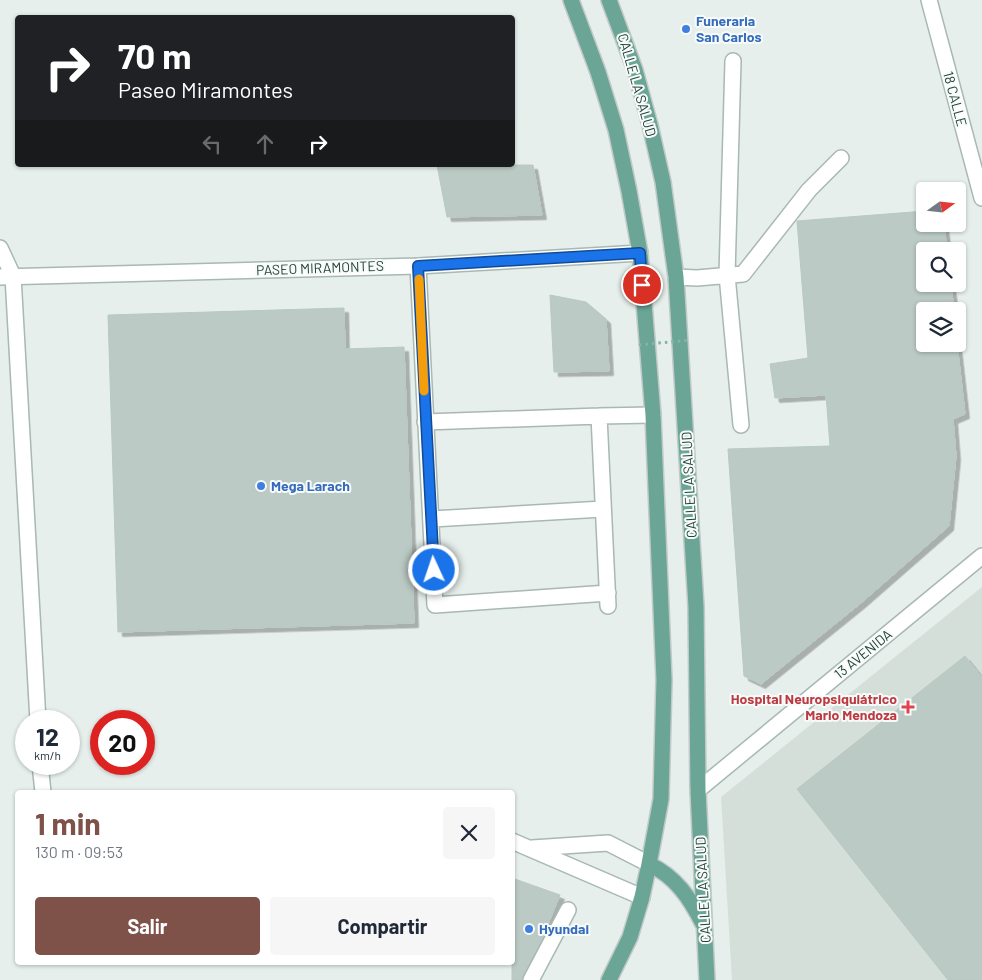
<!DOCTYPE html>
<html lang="es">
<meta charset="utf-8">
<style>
:root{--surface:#fff;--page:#f6f6f7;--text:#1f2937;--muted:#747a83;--accent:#7f5249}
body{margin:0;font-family:Barlow,sans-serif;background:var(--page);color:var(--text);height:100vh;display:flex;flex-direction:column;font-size:19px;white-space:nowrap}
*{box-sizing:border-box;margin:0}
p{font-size:16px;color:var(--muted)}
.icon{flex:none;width:28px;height:28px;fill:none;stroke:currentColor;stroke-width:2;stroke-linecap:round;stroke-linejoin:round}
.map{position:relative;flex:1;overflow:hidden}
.sheet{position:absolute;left:15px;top:790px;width:500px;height:175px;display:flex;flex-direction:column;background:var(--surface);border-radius:5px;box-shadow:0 1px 4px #0004}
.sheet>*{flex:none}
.hud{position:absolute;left:15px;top:15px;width:500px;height:152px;border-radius:5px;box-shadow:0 1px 4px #0004;background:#202124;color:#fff;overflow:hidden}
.needle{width:32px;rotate:75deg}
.controls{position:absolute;left:916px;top:182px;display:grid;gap:10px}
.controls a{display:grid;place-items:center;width:50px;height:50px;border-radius:5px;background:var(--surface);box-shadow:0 1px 4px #0004;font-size:25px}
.speed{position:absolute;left:15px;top:710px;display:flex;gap:10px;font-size:25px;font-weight:700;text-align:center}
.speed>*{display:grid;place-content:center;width:65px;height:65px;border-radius:50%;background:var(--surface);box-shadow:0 1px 4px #0004;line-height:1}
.speed small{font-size:12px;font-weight:400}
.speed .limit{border:8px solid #d22;background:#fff;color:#111}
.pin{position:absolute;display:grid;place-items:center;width:42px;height:42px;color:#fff;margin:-21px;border:2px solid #fff;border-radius:50%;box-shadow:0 1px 5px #0007}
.me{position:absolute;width:55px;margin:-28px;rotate:357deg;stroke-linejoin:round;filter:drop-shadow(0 0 4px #0008)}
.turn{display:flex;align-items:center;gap:18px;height:105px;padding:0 20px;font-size:22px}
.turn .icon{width:65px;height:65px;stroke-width:2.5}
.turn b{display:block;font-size:35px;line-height:42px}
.lanes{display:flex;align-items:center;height:48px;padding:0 20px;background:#0003;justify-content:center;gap:25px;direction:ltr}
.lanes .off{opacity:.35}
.round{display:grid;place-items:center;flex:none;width:52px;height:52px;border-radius:5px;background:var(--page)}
.overview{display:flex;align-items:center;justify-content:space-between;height:85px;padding:0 20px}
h1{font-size:30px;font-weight:700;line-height:38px;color:var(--accent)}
.primary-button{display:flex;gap:10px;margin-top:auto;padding:10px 20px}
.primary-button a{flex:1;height:58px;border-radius:5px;background:var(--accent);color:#fff;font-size:20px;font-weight:700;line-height:58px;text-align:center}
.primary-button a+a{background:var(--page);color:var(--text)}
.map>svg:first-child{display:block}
.built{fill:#d4dfda}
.building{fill:#bbcac4;stroke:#b8c9c2;filter:url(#shadow)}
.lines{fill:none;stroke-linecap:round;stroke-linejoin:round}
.service-casing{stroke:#a8b8b2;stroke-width:18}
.minor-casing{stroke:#a8b8b2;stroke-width:18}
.primary-casing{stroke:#c2cac8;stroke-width:18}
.service{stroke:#fff;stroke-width:15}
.minor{stroke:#fff;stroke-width:15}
.primary{stroke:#6aa596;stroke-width:15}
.path-bridge{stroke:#86b3a5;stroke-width:3;stroke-dasharray:2.5 4;stroke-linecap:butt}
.route-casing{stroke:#114b97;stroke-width:12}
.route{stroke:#1a73e8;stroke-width:9}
.slow{stroke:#f59e0b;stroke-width:9}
.shop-dot{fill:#3f7fe0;stroke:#f7fbf9;stroke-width:2}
.health-dot{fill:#e0444e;stroke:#f7fbf9;stroke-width:2}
.labels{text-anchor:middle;stroke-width:4;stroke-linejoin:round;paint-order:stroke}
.shop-label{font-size:14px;font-weight:bold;fill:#366cbe;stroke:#f7fbf9;text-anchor:start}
.street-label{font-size:14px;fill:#24423a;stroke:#f7fbf9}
.health-label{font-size:14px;font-weight:bold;fill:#be3a42;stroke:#f7fbf9;text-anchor:end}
</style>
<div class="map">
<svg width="982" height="980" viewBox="0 0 982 980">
<defs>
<filter id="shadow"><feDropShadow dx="4.5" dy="4.5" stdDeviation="0" flood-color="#0004"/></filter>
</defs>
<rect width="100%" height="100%" fill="#e6efeb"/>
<path class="built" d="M982,587v393h-250l-11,-183z"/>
<path class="building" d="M437,165h96l9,50 -95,2z
M925,211v13h19l3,27h-22v33h26l3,27h-29v33h32l8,70 -12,5 3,37 -7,70 -88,77 -100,81 -17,-8 -16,-227 102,-3 -4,-51 -51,3 -5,-34 38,-6 -11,-137z
M550,295l36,7 20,17 3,52 -55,1z
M344,308l1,41 59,-2 10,276 -296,9 -10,-317z
M965,656l17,21v303h-34l-151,-191z
M512,878l48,17 -21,51 -17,34h-10z"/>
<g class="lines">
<defs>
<path id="service" d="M733,61l-6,214 14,150
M0,248l13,28 25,445
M418,266l17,339 173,-12
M676,277l21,1 46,-4 66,-84 32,-32
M599,416l9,190
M425,422l174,-6 54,-1
M432,519l171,-10
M40,764l3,28
M512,841l130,56
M532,848l76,-5 41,21
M531,980l37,-70"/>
<path id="minor" d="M929,0l53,198
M0,277l418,-11 222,-13
M698,790l284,-234"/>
<path id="primary" d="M571,0l27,72 18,58 13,61 11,62 13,162 11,265 -3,119 -12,65 -7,33 -12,40 -21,43
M609,0l26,70 15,55 13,57 13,95 20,329 2,184 9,190
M649,864c27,13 41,34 54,60"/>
</defs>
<use href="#service" class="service-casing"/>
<use href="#minor" class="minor-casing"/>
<use href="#primary" class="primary-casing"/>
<use href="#service" class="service"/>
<use href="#minor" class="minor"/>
<use href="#primary" class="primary"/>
<path class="path-bridge" d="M639,345l51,-5"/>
</g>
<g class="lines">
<defs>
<path id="route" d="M434,570l-16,-304 222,-13 2,32"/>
</defs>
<use href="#route" class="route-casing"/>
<use href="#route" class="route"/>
<path class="slow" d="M419,279l5,112"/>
</g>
<g class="shop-dot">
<circle cx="686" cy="29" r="5"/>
<circle cx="261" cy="486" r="5"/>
<circle cx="529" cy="929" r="5"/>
</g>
<path class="health-dot" d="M905.5 699.5h5v5h5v5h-5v5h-5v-5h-5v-5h5z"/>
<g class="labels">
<g class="shop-label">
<text x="696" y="26">Funeraria<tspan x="696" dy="16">San Carlos</tspan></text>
<text x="271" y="491">Mega Larach</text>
<text x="539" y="934">Hyundai</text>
</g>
<g class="street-label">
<text transform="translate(637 85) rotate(74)" y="5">CALLE LA SALUD</text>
<text transform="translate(955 99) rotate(75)" y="5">18 CALLE</text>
<text transform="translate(320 268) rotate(-2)" y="5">PASEO MIRAMONTES</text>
<text transform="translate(689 485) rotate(-93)" y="5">CALLE LA SALUD</text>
<text transform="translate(863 654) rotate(-39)" y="5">13 AVENIDA</text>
<text transform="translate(703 890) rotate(-93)" y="5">CALLE LA SALUD</text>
</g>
<g class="health-label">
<text x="897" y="704">Hospital Neuropsiquiátrico<tspan x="897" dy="16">Mario Mendoza</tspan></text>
</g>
</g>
</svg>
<div class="controls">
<a><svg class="needle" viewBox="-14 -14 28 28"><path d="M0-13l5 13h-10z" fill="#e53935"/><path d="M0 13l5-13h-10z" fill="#747a83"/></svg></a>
<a><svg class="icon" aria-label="search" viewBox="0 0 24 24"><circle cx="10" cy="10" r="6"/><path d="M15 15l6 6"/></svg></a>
<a><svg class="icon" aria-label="layers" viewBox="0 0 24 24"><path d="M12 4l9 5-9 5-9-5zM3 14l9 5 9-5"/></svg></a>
</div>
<div class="speed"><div>12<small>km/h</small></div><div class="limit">20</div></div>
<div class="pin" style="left:642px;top:285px;background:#d93025"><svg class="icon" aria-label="arrive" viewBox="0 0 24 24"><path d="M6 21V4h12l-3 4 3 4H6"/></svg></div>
<svg class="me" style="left:434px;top:570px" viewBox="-20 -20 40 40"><circle r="17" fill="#1a73e8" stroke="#fff" stroke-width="3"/><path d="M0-11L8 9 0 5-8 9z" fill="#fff"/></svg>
<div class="hud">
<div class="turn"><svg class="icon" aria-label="right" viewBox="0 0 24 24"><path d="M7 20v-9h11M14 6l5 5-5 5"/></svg><div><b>70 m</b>Paseo Miramontes</div></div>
<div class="lanes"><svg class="icon off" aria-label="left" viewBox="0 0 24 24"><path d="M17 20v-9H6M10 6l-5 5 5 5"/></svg><svg class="icon off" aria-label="ahead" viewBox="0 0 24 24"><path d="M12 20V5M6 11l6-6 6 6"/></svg><svg class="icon" aria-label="right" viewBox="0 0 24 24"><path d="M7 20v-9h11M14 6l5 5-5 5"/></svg></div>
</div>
<section class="sheet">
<div class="overview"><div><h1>1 min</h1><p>130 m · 09:53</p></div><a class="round"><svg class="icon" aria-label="close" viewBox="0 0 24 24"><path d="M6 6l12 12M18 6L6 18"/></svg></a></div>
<div class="primary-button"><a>Salir</a><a>Compartir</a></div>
</section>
</div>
